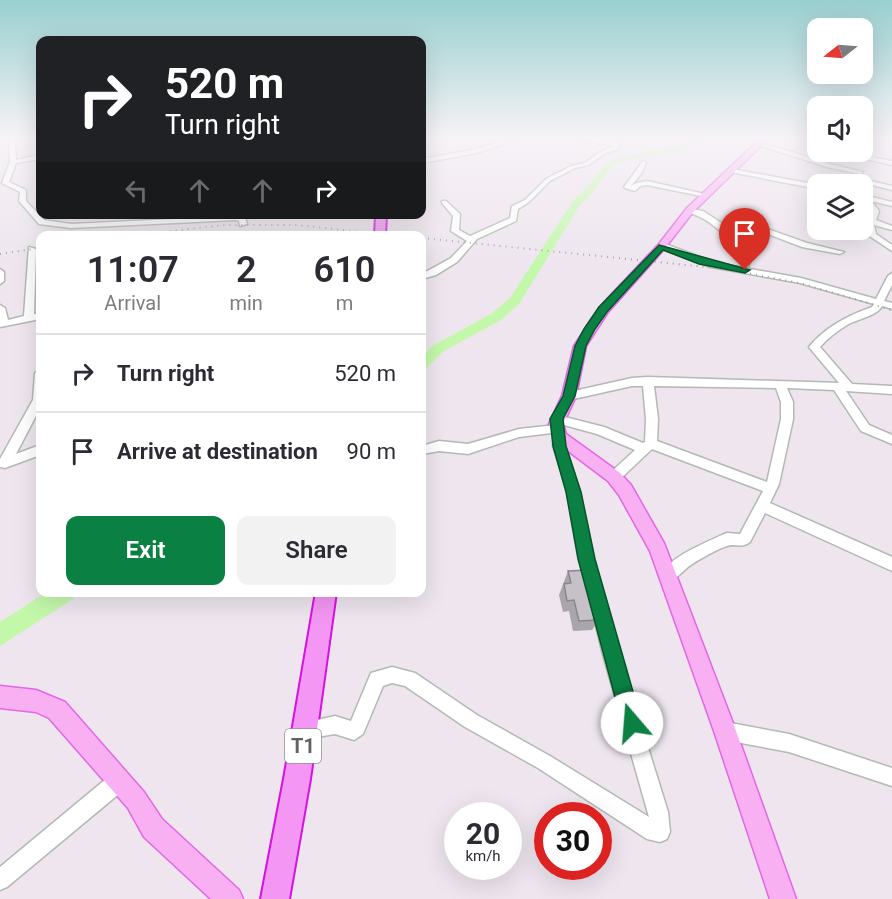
<!DOCTYPE html>
<style>
:root{--surface:#fff;--page:#f2f2f3;--text:#2b2b33;--muted:#7c7c81;--line:#e1e1e2;--accent:#0b8043}
body{margin:0;font-family:Roboto,sans-serif;background:var(--page);color:var(--text);height:100vh;display:flex;flex-direction:column;font-size:22px;white-space:nowrap}
*{box-sizing:border-box;margin:0}
p{font-size:20px;color:var(--muted)}
.icon{flex:none;width:33px;height:33px;fill:none;stroke:currentColor;stroke-width:2;stroke-linecap:round;stroke-linejoin:round}
.map{position:relative;flex:1;overflow:hidden}
.drawer{position:absolute;left:36px;top:231px;width:390px;height:366px;display:flex;flex-direction:column;background:var(--surface);border-radius:12px;box-shadow:0 6px 24px #0002}
.drawer>*{flex:none}
.banner{position:absolute;left:36px;top:36px;width:390px;height:183px;border-radius:12px;box-shadow:0 6px 24px #0002;background:#202124;color:#fff;overflow:hidden}
.needle{width:39px;rotate:253deg}
.tools{position:absolute;left:807px;top:18px;display:grid;gap:12px}
.tools a{display:grid;place-items:center;width:66px;height:66px;border-radius:12px;background:var(--surface);box-shadow:0 6px 24px #0002;font-size:30px}
.speed{position:absolute;left:444px;top:802px;display:flex;gap:12px;font-size:30px;font-weight:700;text-align:center}
.speed>*{display:grid;place-content:center;width:78px;height:78px;border-radius:50%;background:var(--surface);box-shadow:0 6px 24px #0002;line-height:1}
.speed small{font-size:15px;font-weight:400}
.speed .limit{border:9px solid #d22;background:#fff;color:#111}
.pin{position:absolute;display:grid;place-items:center;width:51px;height:51px;color:#fff;margin:-62px -26px;border-radius:50% 50% 50% 0;rotate:-45deg;box-shadow:0 0 6px #0007}
.pin .icon{rotate:45deg}
.me{position:absolute;width:66px;margin:-33px;rotate:342deg;stroke-linejoin:round;filter:drop-shadow(0 0 4px #0008)}
.turn{display:flex;align-items:center;gap:21px;height:126px;padding:0 30px;font-size:27px}
.turn .icon{width:78px;height:78px;stroke-width:2.5}
.turn b{display:block;font-size:42px;line-height:51px}
.lanes{display:flex;align-items:center;height:57px;padding:0 30px;background:#0003;justify-content:center;gap:30px;direction:ltr}
.lanes .off{opacity:.35}
.eta{display:flex;justify-content:space-evenly;align-items:center;height:102px;text-align:center}
.eta b{font-size:36px;font-weight:600;line-height:42px}
.action{display:flex;gap:12px;margin-top:auto;padding:12px 30px}
.action a{flex:1;height:69px;border-radius:12px;background:var(--accent);color:#fff;font-size:24px;font-weight:600;line-height:69px;text-align:center}
.action a+a{background:var(--page);color:var(--text)}
ul{padding:0;list-style:none}
li{display:flex;align-items:center;gap:18px;height:78px;padding:0 30px;border-top:2px solid var(--line)}
li div{flex:1}
li b{display:block;font-size:22px}
li em{font-style:normal}
.map>svg:first-child{display:block}
.lines{fill:none;stroke-linecap:round;stroke-linejoin:round}
.river{fill:#c3f8ab;fill-rule:evenodd}
.minor-casing{stroke:#b3b9b3;stroke-width:3}
.major-casing{stroke:#e366e6;stroke-width:3}
.highway-casing{stroke:#d512e1;stroke-width:4}
.minor{fill:#fff;fill-rule:evenodd}
.major{fill:#f9b0f2;fill-rule:evenodd}
.highway{fill:#f496f4;fill-rule:evenodd}
.rail{stroke:#9ea19e;stroke-width:2;stroke-dasharray:1 5;stroke-linecap:butt}
.wall{fill:#aaa5ab}
.building{fill:#c6c0c7;stroke:#8b868b;stroke-width:1.5}
.route{fill:#0b8043;stroke:#07532c;stroke-width:1.5}
.labels{text-anchor:middle;stroke-width:4.5;stroke-linejoin:round;paint-order:stroke}
.shield{fill:#fff;stroke:#8e928e;stroke-width:1.5}
.shield-label{font-size:20px;font-weight:bold;fill:#5e645d}
</style>
<div class="map">
<svg width="892" height="899" viewBox="0 0 892 899">
<rect width="100%" height="100%" fill="#eee5ee"/>
<g class="lines">
<path class="river" d="M692,139h12l-23,11 -59,12 -11,6 -17,23 -14,14 -61,99 -18,16 -59,32 -15,16 -5,2v-13l10,-11 59,-32 19,-16 63,-97 15,-14 17,-23 11,-6 60,-12z
M47,592h29l-3,7 -73,47v-24z"/>
<defs>
<path id="minor" d="M9,139h6l1,21 24,-5v4l-24,4 -7,19 17,8v11l18,19 27,4 165,-8 9,1 2,7 -7,2 -1,-5 -3,-1 -165,8 -32,-4 -20,-23 1,-9 -18,-9 8,-21z
M509,139h10l-42,14 -55,10v-4l54,-10z
M574,139h40l6,7 -2,3 -14,5 -15,11 -14,3 -25,13 -21,21 -11,7 -2,12 -39,18 -20,23 -21,13 -14,4v-5l29,-16 16,-17 -16,-10 2,-15 -11,-13v-2h4l14,13 -1,16 11,6 40,-18 2,-12 13,-6 21,-21 25,-13 14,-3 15,-11 14,-6z
M760,142l70,22 33,8 -3,2 -33,-7 -69,-22z
M834,152h10l48,9v4z
M643,161l3,2 -5,11 -10,12 5,-3 11,-2 62,14 -3,2 -59,-12 -7,1 -5,5 -10,-3 -1,-1z
M732,169l86,16v4l-88,-17 -1,-1z
M858,178l34,8v4l-36,-9 -1,-1z
M862,187l6,9 24,6v4l-21,-5 8,10 -3,9 16,6v4l-18,-5 2,9 16,11v6l-24,-16 -2,-8 5,-16 -9,-12z
M687,208l16,3 23,15 6,-6 7,-1 68,24 37,9 -4,2 -38,-7 -63,-24 -9,7 21,28 -3,9h-6l1,-9c-16,-21 -29,-38 -56,-46z
M811,212h7v4h-7z
M659,244h6l51,19 85,15 75,21 12,-23 4,-3v12l-8,16 8,2v6l-10,-3c-5,10 -25,13 -35,19 -10,6 -19,13 -27,22l32,37 40,2v8l-46,-3 23,34 23,10v9l-31,-13 -27,-41 -47,-2 6,14v17l-14,65 -9,19 122,54v14l-127,-58 -15,29c-9,7 -14,1 -23,4 -10,3 -31,15 -39,21 -7,6 -12,12 -20,15l-5,-2 -2,-5c8,-18 44,-32 61,-40l5,-2 13,1 23,-43 -111,-42 -34,32h-8l-2,-4 2,-4 25,-23 -38,-16 -44,-12 -2,-3 6,-4 47,12 39,16 2,-1 1,-23 -3,-33h-11l-63,14 -4,-1 -1,-3 1,-3 67,-15 16,-1 191,6 -30,-36c16,-20 40,-32 63,-40l2,-3 -74,-21 -89,-16 -52,-19zM654,386l122,2 5,14v17l-14,63 -110,-41 1,-22z
M29,247l7,2 -2,65 6,-1v6l-40,8v-22l5,3 3,12 16,-4z
M0,269l4,3v9l-4,3z
M40,370v38l-24,46 24,-9v10l-35,13 -5,-1v-8l33,-59 2,-27z
M556,425l4,1 2,3 -2,3 -41,5 -51,17 -29,-3 -17,3v-8l17,-5 29,3 51,-15z
M560,433l6,4 -1,9 15,46 14,67 24,92 50,161 2,20 -3,7 -7,3 -13,-3 -109,-71 -73,-41 -60,-41 -13,-3 -9,3 -20,48 -9,6 -19,-6 -30,5 -6,-3 -3,-6 3,-6 36,-8 16,5 20,-48 21,-6 23,6 62,42 73,41 99,61 -47,-166 -22,-92 -12,-67 -15,-46 1,-9z
M725,722l64,12 103,34v18l-103,-34 -64,-12 -6,-3 -3,-6 3,-6z
M119,772l7,2 2,7 -2,7 -119,99 -7,3v-23l112,-93z"/>
<path id="major" d="M760,139h8l-75,73 -28,36 -57,64 -22,34 -10,50 -13,28 3,10 54,39 11,12 33,58 72,188 60,168h-26l-56,-168 -64,-180 -31,-56 -11,-14 -53,-40 -6,-17 13,-28 12,-50 25,-38 60,-64 28,-36z
M0,686l36,4 29,12 79,90 18,27 77,71 4,9h-32l-67,-62 -16,-29 -79,-90 -13,-6 -36,-4z"/>
<path id="highway" d="M376,214h10l-1,22h-10z
M316,592h20l-26,187 -21,120h-28l23,-120z"/>
</defs>
<use href="#minor" class="minor-casing"/>
<use href="#major" class="major-casing"/>
<use href="#highway" class="highway-casing"/>
<use href="#minor" class="minor"/>
<use href="#major" class="major"/>
<use href="#highway" class="highway"/>
<path class="rail" d="M128,236l96,-11h72l103,11
M422,238l304,31 74,14 92,27
M0,254l40,-6"/>
</g>
<path class="wall" d="M568,571l31,49 -7,10 -19,1 -4,-20 -6,1 -4,-17z"/>
<path class="building" d="M589,570l10,50 -20,1 -5,-21 -7,1 -3,-17 7,-1 -3,-12z"/>
<linearGradient id="sky" x2="0" y2="1"><stop stop-color="#99cfd0"/><stop offset="0.52" stop-color="#f7f3f7"/><stop offset="1" stop-color="#f7f3f7" stop-opacity="0"/></linearGradient>
<rect width="892" height="265" fill="url(#sky)"/>
<path class="route" d="M659,245l91,25 -5,3 -46,-9 -36,-14 -56,62 -12,17 -9,17 -11,50 -12,23 3,27 15,46 14,67 47,164 -3,7 -7,3 -7,-3 -3,-7 -44,-164 -12,-67 -13,-46 -3,-27 13,-23 12,-50 9,-17 15,-22z"/>
<g class="labels">
<rect class="shield" x="285" y="729" width="36" height="34" rx="4.5"/>
<g class="shield-label">
<text x="303" y="753">T1</text>
</g>
</g>
</svg>
<div class="tools">
<a><svg class="needle" viewBox="-14 -14 28 28"><path d="M0-13l5 13h-10z" fill="#e53935"/><path d="M0 13l5-13h-10z" fill="#7c7c81"/></svg></a>
<a><svg class="icon" aria-label="sound" viewBox="0 0 24 24"><path d="M4 9h4l5-4v14l-5-4H4zM17 9q2 3 0 6"/></svg></a>
<a><svg class="icon" aria-label="layers" viewBox="0 0 24 24"><path d="M12 4l9 5-9 5-9-5zM3 14l9 5 9-5"/></svg></a>
</div>
<div class="speed"><div>20<small>km/h</small></div><div class="limit">30</div></div>
<div class="pin" style="left:745px;top:270px;background:#d93025"><svg class="icon" aria-label="arrive" viewBox="0 0 24 24"><path d="M6 21V4h12l-3 4 3 4H6"/></svg></div>
<svg class="me" style="left:632px;top:723px" viewBox="-20 -20 40 40"><circle r="19" fill="#fff"/><path d="M0-13L10 11 0 6-10 11z" fill="#0b8043"/></svg>
<div class="banner">
<div class="turn"><svg class="icon" aria-label="right" viewBox="0 0 24 24"><path d="M7 20v-9h11M14 6l5 5-5 5"/></svg><div><b>520 m</b>Turn right</div></div>
<div class="lanes"><svg class="icon off" aria-label="left" viewBox="0 0 24 24"><path d="M17 20v-9H6M10 6l-5 5 5 5"/></svg><svg class="icon off" aria-label="ahead" viewBox="0 0 24 24"><path d="M12 20V5M6 11l6-6 6 6"/></svg><svg class="icon off" aria-label="ahead" viewBox="0 0 24 24"><path d="M12 20V5M6 11l6-6 6 6"/></svg><svg class="icon" aria-label="right" viewBox="0 0 24 24"><path d="M7 20v-9h11M14 6l5 5-5 5"/></svg></div>
</div>
<section class="drawer">
<div class="eta">
<div><b>11:07</b><p>Arrival</p></div>
<div><b>2</b><p>min</p></div>
<div><b>610</b><p>m</p></div>
</div>
<ul>
<li><svg class="icon" aria-label="right" viewBox="0 0 24 24"><path d="M7 20v-9h11M14 6l5 5-5 5"/></svg><div><b>Turn right</b></div><em>520 m</em></li>
<li><svg class="icon" aria-label="arrive" viewBox="0 0 24 24"><path d="M6 21V4h12l-3 4 3 4H6"/></svg><div><b>Arrive at destination</b></div><em>90 m</em></li>
</ul>
<div class="action"><a>Exit</a><a>Share</a></div>
</section>
</div>
